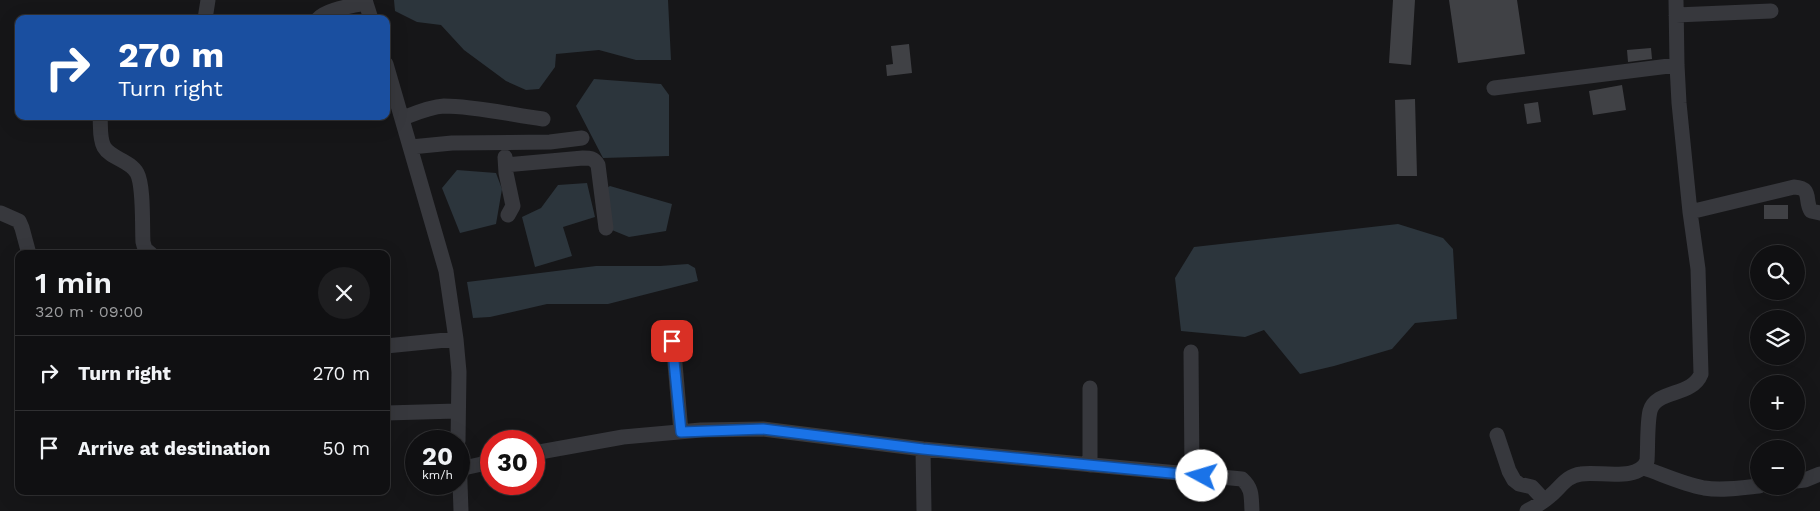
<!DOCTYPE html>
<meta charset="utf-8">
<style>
:root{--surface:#101012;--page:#1e1e20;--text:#f1f3f6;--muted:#9c9d9f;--line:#303032}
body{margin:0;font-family:"Work Sans",sans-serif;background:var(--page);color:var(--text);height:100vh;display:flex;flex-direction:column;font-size:19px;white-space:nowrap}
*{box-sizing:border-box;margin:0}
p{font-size:16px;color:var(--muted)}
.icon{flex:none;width:28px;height:28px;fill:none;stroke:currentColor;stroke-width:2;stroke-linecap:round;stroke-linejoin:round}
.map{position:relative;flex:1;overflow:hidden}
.drawer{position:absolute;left:15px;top:250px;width:375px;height:245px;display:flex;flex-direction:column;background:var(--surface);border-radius:10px;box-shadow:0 5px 20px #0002,0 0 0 1px var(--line)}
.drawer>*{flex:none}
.banner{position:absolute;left:15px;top:15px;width:375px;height:105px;border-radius:10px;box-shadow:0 5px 20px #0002,0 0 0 1px var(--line);background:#1a4fa0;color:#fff;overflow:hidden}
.fabs{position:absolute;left:1750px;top:245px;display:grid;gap:10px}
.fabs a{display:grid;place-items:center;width:55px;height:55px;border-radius:50%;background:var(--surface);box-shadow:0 5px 20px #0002,0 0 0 1px var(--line);font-size:25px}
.speed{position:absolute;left:405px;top:430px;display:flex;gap:10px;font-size:25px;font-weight:700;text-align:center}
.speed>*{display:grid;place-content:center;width:65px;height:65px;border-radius:50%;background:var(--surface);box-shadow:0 5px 20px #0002,0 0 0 1px var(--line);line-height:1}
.speed small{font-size:12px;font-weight:400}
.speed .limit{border:8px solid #d22;background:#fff;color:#111}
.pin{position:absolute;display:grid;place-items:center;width:42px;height:42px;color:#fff;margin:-21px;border-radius:10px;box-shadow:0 2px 8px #0006}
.me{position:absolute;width:55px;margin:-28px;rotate:276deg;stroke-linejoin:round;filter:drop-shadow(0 0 4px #0008)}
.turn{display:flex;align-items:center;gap:18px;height:105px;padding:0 20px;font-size:22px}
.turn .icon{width:65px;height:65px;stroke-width:2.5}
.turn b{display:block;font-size:35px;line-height:42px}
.round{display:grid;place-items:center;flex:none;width:52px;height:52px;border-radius:26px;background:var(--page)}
.overview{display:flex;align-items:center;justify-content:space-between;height:85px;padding:0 20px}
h1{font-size:30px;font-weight:600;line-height:38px}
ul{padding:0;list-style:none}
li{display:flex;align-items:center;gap:15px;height:75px;padding:0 20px;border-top:1px solid var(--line)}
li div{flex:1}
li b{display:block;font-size:19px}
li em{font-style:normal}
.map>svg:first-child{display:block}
.water{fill:#2c353c}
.building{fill:#404145}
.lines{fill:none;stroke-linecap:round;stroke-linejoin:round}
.minor{stroke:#37383d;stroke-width:15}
.route-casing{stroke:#114b97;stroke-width:12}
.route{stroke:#1a73e8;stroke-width:9}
</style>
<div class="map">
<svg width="1820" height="511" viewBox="0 0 1820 511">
<rect width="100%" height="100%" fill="#161618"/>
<path class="water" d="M394,0h274l3,60h-35l-37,-10 -43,4 -1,13 -16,22 -13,1 -20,-9 -42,-31 -23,-25 -24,-3 -22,-11z
M594,79l67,5 8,11v61l-66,2 -27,-52z
M457,170l39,3 6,16 -6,35 -36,9 -18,-45z
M587,183l8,34 -32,10 9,29 -37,11 -13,-50 19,-9 17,-23z
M610,186l62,18 -6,27 -37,6 -22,-9 -7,-36z
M1398,224l45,14 10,11 4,70 -42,4 -23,26 -58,17 -34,8 -36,-44 -19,7 -64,-6 -6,-53 19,-31z
M688,264l7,4 3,13 -90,23h-61l-57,13 -17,1 -6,-36 129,-16h64z"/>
<path class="building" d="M1393,0h22l-4,65 -22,-2z
M1449,0h68l8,54 -67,9z
M909,44l3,29 -25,3 -1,-11 7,-1 -2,-18z
M1651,48l1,11 -24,3 -1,-12z
M1622,85l4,25 -33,5 -4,-24z
M1415,99l2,77h-20l-2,-76z
M1538,102l3,20 -14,2 -3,-20z
M1764,205h24v14h-24z"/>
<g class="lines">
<path class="minor" d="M365,0l6,19
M1676,15l95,-4
M205,19l3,-19
M318,19c8,-10 35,-13 47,-16
M386,64l60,207 10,68 3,33 -1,69
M1494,88l183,-23
M100,116c1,10 -1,22 4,31 7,12 26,13 33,26 7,13 5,53 6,69l2,7 6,5
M403,118c13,-5 26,-11 41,-12 30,0 69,9 99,13
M411,147l41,-4 98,-1 32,-4
M505,157l1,16 7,33 -5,9
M506,165l77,-7c7,0 11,0 15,7l8,63
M1690,212l104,-25c19,1 10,13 17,24l9,2
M1,213l18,8 3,7 7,26
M673,341l8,91
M386,346l70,-7
M1191,352l1,123
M386,413l71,-2
M1497,435l12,36 5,9 5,4 13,3 12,13
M923,449l1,62
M534,453l89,-16 78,-7 62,-1 160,20 319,30c11,10 9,18 10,32
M459,455l2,56
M1090,465v-77
M1644,468c20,7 39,16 60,20 18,3 37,0 55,-2
M459,469l32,-7
M1796,481l9,-1 15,-6
M1527,511c8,-4 16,-9 23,-15 11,-9 16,-20 31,-22 18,-3 58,8 66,-13 1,-14 0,-37 3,-50 6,-22 42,-14 51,-37l-3,-105 -8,-57 -11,-109 -2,-38 -1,-65"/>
</g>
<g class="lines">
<defs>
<path id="route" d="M672,341l9,91 82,-3 160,20 279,27"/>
</defs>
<use href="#route" class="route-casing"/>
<use href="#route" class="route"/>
</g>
</svg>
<div class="fabs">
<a><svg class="icon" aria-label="search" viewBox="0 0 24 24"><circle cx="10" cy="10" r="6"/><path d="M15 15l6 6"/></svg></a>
<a><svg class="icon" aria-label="layers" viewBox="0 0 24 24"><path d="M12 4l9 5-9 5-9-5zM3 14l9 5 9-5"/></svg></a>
<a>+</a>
<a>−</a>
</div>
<div class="speed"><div>20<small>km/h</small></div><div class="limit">30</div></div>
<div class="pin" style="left:672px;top:341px;background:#d93025"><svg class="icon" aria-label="arrive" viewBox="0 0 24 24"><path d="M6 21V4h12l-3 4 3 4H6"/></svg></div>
<svg class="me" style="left:1202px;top:476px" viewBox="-20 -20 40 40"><circle r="19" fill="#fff"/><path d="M0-13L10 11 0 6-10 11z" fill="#1a73e8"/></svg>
<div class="banner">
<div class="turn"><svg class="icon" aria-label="right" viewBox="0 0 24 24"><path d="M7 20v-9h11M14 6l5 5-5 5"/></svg><div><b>270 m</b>Turn right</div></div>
</div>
<section class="drawer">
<div class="overview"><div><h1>1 min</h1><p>320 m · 09:00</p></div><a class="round"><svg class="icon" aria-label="close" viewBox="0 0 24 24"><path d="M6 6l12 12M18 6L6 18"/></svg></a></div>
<ul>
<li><svg class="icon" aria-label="right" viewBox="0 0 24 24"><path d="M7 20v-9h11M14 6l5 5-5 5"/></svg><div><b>Turn right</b></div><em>270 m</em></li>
<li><svg class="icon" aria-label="arrive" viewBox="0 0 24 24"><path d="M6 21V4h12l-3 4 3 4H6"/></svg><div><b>Arrive at destination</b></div><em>50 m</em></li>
</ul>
</section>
</div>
